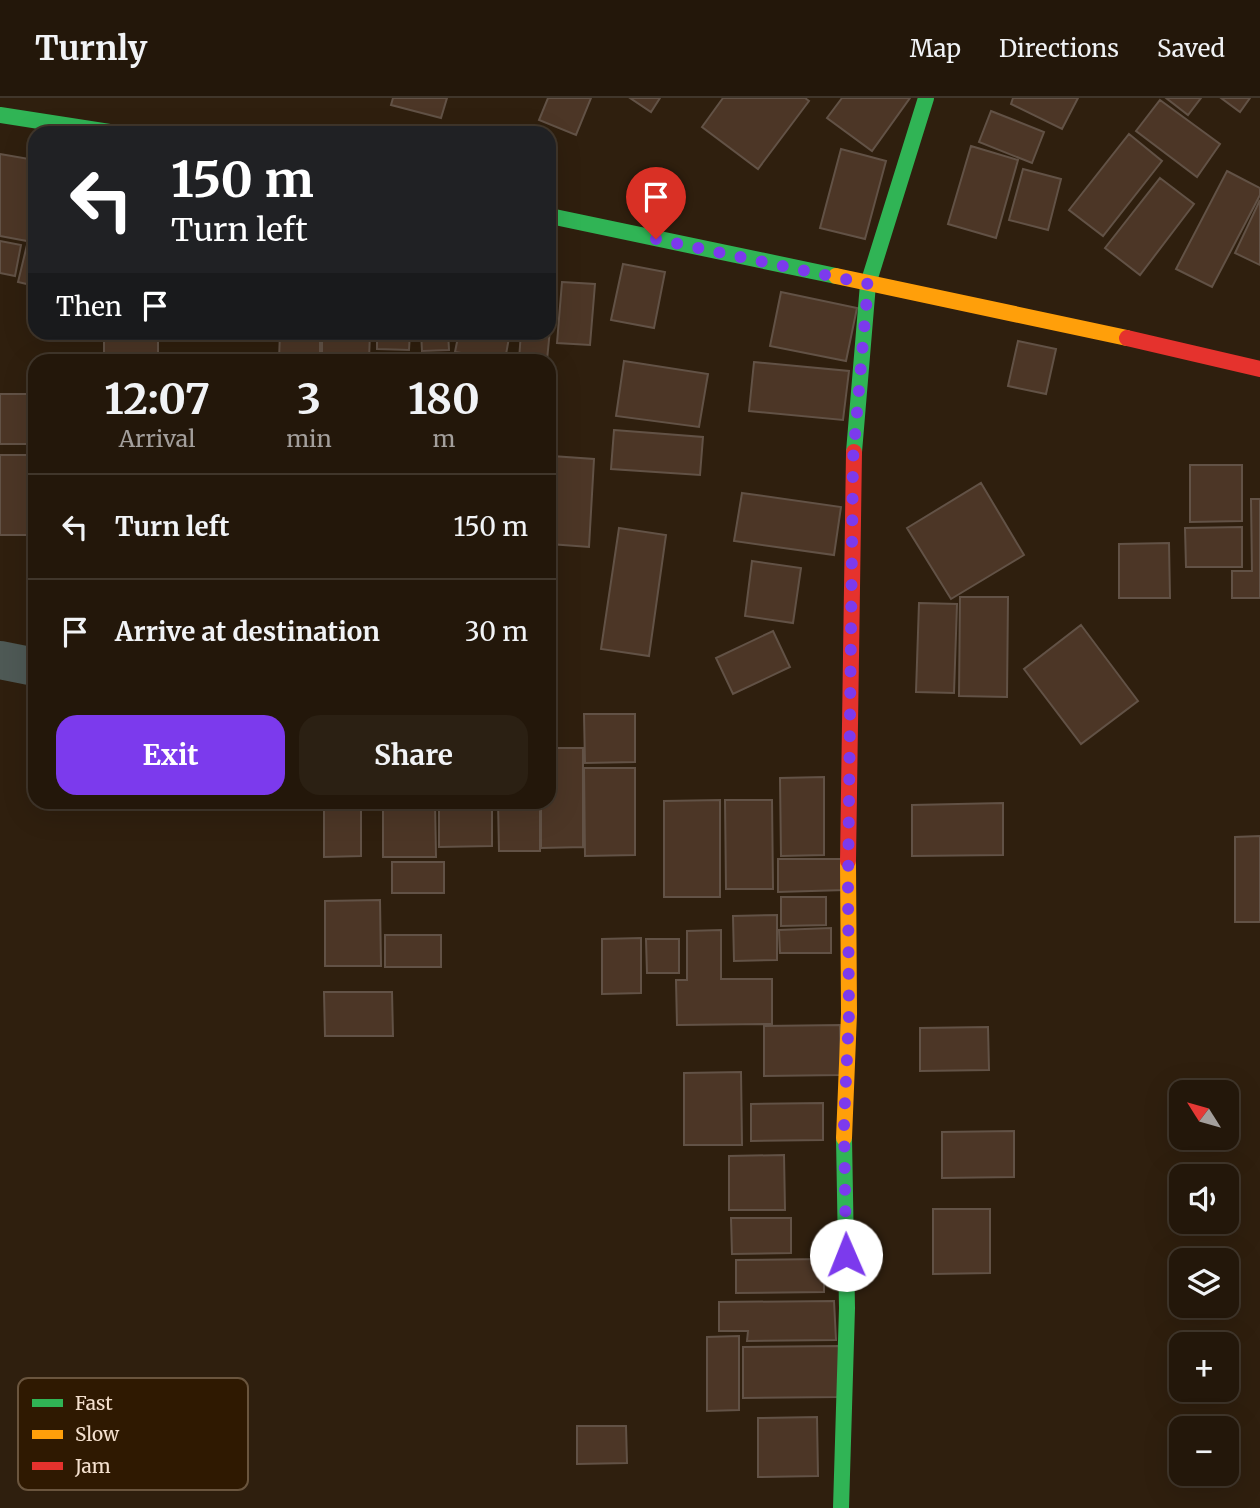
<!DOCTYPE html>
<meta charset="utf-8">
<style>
:root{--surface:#23170a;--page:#2b2013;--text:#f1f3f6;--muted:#a39f9c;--line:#40362b;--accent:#7c3aed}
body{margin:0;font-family:Merriweather,serif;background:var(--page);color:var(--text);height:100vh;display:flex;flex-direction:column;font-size:26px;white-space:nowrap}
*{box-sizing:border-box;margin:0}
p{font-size:23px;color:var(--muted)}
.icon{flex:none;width:38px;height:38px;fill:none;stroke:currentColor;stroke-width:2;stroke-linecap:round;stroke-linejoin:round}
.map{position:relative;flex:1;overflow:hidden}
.panel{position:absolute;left:28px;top:256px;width:528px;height:455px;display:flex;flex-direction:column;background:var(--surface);border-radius:21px;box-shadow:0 7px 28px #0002,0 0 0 2px var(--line)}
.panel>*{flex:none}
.hud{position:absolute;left:28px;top:28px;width:528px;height:214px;border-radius:21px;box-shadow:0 7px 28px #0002,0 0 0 2px var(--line);background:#202124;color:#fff;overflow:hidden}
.needle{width:46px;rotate:307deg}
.tools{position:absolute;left:1169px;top:982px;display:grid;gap:14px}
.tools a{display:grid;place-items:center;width:70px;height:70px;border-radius:14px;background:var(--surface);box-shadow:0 7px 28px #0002,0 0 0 2px var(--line);font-size:35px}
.pin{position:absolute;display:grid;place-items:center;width:60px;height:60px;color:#fff;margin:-72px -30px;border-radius:50% 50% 50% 0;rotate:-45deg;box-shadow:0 0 7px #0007}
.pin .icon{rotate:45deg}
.me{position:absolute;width:77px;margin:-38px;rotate:359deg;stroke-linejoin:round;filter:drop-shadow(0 0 5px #0008)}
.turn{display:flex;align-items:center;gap:24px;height:147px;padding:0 28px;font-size:32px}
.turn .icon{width:91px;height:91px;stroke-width:2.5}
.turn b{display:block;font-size:49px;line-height:60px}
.then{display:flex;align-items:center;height:66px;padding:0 28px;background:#0003;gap:14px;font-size:26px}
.eta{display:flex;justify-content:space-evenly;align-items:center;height:119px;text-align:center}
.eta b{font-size:42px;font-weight:700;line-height:49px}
.button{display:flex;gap:14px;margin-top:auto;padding:14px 28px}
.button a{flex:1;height:80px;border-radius:21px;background:var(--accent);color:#fff;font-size:28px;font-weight:700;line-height:80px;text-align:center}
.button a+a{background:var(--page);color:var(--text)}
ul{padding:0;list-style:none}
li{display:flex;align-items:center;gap:21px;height:105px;padding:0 28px;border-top:2px solid var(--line)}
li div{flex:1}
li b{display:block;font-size:26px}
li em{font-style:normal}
header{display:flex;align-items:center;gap:42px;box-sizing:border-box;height:98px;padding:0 35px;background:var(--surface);border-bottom:2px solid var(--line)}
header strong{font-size:33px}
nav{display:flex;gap:38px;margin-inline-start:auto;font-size:24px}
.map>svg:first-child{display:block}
.building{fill:#4c3626;stroke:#625246;stroke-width:2}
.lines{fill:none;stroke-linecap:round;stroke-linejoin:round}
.street{stroke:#4e5955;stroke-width:38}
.fast{stroke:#30b455;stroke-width:16}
.slow{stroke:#ff9f0a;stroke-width:16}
.jam{stroke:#e5322d;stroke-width:16}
.route{stroke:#7c3aed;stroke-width:12;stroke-dasharray:0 21.6}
.key{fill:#2f1901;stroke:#6a553e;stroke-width:2}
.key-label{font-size:19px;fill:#f4e0ce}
</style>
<header>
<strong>Turnly</strong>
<nav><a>Map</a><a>Directions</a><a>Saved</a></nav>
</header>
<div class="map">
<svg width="1260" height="1410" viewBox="0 0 1260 1410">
<rect width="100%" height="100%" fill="#2f1f0e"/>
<path class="building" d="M393,0h54l-6,20 -50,-13z
M548,0h43l-15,37 -37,-15z
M630,0h30l-9,14z
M723,0h82l4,3 -51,68 -56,-42z
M842,0h68l-38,53 -45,-33z
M1013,0h65l-16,31 -51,-25z
M1166,0h35l-13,17z
M1221,0h29l-10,14z
M1160,2l60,44 -23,33 -61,-46z
M991,13l53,21 -12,31 -53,-21z
M1129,36l33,27 -59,75 -34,-26z
M971,48l47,14 -22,78 -48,-14z
M841,51l45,12 -21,78 -45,-11z
M0,56l35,6v31l-8,50 -27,-5z
M1023,71l38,10 -13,51 -39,-10z
M1227,73l33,17v7l-48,92 -36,-18z
M1160,80l34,26 -54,71 -35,-27z
M1260,102v65l-25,-12z
M35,114v74l-17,-4z
M0,143l21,4 -6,31 -15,-3z
M623,166l42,8 -11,56 -43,-8z
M562,184l33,2 -5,61 -33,-2z
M781,194l76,16 -11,53 -76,-15z
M550,201h3l-6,61h-28l2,-28h29z
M104,234h54v28h-54z
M280,234h40v28h-41z
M322,234h48l-1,28h-47z
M377,234h33l-1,18 -32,-1z
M421,234h27l1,18 -27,1z
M459,234h51l-5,28 -50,-8z
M1018,243l38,8 -10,45 -38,-8z
M624,263l84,13 -9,53 -83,-11z
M754,264l95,9 -6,49 -94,-9z
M0,296h35v50h-35z
M614,332l89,7 -3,38 -89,-6z
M0,357h35v80h-35z
M552,358l42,3 -5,88 -39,-3z
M1190,367h52v56l-52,1z
M981,385l43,72 -73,44 -44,-71z
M742,395l99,14 -7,48 -100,-14z
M1251,401h9v99h-28v-27h20z
M1242,429v40h-56l-1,-39z
M619,430l47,7 -17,121 -48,-7z
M1169,445l1,55h-51v-54z
M752,463l49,7 -8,55 -48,-7z
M960,499h48l-1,100 -48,-1z
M919,505l38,1 -3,89 -38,-1z
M1081,527l57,76 -57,43 -57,-75z
M773,533l17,36 -57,27 -17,-36z
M584,616h51v48l-50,1z
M550,650h33v99l-42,1v-46h9z
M584,670h51v87l-50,1z
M824,679v78l-43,1 -1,-78z
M720,702v97h-56v-96z
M725,702h47l1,89h-47z
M324,704h37v54l-37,1z
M383,704h52l1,55h-53z
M446,704h46v44l-53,1v-37h7z
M498,704h42v49h-41z
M1003,705v52l-91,1v-51z
M1260,738v86h-25v-85z
M778,761h67v31l-67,2z
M392,764h52v31h-52z
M781,799h45v28l-45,1z
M380,802l1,66h-56v-65z
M777,817v45l-43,1 -1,-45z
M831,830v25h-51l-1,-23z
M721,832v49h51v45l-95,1 -1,-45h11v-49z
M385,837h56v32h-56z
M641,840v55l-39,1v-55z
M646,841h33v34h-32z
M324,894h68l1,44h-68z
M840,927l1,50 -77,1v-50z
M988,929l1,43 -69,1v-43z
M741,974l1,73h-58v-72z
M823,1005v37l-72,1v-37z
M1014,1033v46l-72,1v-46z
M784,1057l1,55h-56v-54z
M933,1111h57v64l-57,1z
M731,1120h60v35l-59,1z
M824,1161v33l-88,1v-33z
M834,1203l2,39 -89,1 1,-10h-29v-29z
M739,1238v74l-32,1v-74z
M839,1248v51l-96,1v-51z
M817,1319l1,59 -60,1v-59z
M577,1328h49l1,37 -50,1z"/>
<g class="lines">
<path class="street" d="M0,562l35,7"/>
<path class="fast" d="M0,17l116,18
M550,118l286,60
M854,354l14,-168 58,-186
M841,1410l6,-200 -3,-170"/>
<path class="slow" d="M836,178l291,62
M844,1040l5,-124 -1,-153"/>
<path class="jam" d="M1127,240l133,31
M848,763l6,-409"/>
</g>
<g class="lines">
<path class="route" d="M656,141l212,45 -15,175 -5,428 1,127 -5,108 2,133"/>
</g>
<rect x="18" y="1280" width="230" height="112" rx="10" class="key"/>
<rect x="32" y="1301" width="31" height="8" fill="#30b455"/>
<rect x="32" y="1332" width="31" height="9" fill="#ff9f0a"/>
<rect x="32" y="1364" width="31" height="8" fill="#e5322d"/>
<g class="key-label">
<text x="75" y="1312">Fast</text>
<text x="75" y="1343">Slow</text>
<text x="75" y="1375">Jam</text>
</g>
</svg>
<div class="tools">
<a><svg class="needle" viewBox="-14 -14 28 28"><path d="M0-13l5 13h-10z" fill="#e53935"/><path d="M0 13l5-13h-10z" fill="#a39f9c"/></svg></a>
<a><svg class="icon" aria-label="sound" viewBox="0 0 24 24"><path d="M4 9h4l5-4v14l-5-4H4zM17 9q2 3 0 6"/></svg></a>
<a><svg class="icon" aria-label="layers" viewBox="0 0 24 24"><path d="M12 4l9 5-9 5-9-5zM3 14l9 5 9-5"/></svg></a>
<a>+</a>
<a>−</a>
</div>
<div class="pin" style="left:656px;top:141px;background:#d93025"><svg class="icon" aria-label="arrive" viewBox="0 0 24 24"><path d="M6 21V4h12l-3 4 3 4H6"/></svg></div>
<svg class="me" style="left:846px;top:1157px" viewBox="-20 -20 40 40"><circle r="19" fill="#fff"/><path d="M0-13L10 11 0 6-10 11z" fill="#7c3aed"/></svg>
<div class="hud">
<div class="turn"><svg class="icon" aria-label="left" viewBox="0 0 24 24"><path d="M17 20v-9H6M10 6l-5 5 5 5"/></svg><div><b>150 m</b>Turn left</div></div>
<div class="then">Then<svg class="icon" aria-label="arrive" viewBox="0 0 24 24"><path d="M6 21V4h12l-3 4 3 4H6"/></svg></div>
</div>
<section class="panel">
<div class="eta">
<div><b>12:07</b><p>Arrival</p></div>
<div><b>3</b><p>min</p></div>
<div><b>180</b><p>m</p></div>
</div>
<ul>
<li><svg class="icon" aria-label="left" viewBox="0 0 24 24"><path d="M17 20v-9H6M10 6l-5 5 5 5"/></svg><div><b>Turn left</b></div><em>150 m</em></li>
<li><svg class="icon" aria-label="arrive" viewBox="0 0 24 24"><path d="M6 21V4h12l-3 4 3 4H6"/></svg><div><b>Arrive at destination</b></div><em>30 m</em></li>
</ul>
<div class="button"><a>Exit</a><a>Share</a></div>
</section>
</div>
